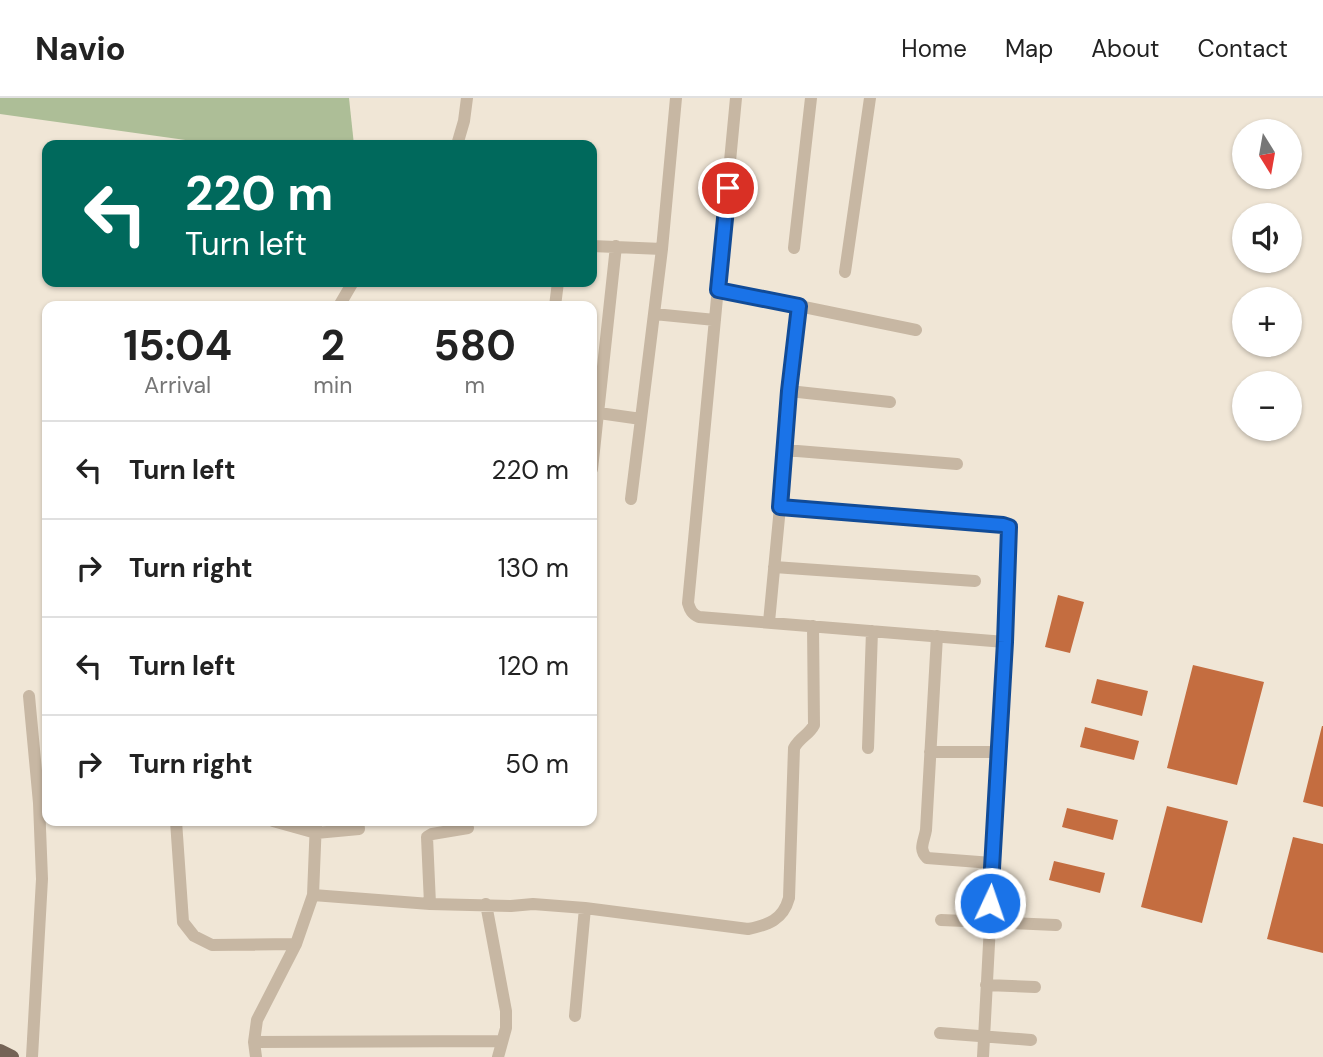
<!DOCTYPE html>
<meta charset="utf-8">
<style>
:root{--surface:#fff;--page:#f2f2f2;--text:#222;--muted:#767676;--line:#e0e0e0}
body{margin:0;font-family:"DM Sans",sans-serif;background:var(--page);color:var(--text);height:100vh;display:flex;flex-direction:column;font-size:26px;white-space:nowrap}
*{box-sizing:border-box;margin:0}
p{font-size:23px;color:var(--muted)}
.icon{flex:none;width:38px;height:38px;fill:none;stroke:currentColor;stroke-width:2;stroke-linecap:round;stroke-linejoin:round}
.map{position:relative;flex:1;overflow:hidden}
.panel{position:absolute;left:42px;top:203px;width:555px;height:525px;display:flex;flex-direction:column;background:var(--surface);border-radius:14px;box-shadow:0 2px 5px #0004}
.panel>*{flex:none}
.top-card{position:absolute;left:42px;top:42px;width:555px;height:147px;border-radius:14px;box-shadow:0 2px 5px #0004;background:#00695c;color:#fff;overflow:hidden}
.needle{width:46px;rotate:169deg}
.fabs{position:absolute;left:1232px;top:21px;display:grid;gap:14px}
.fabs a{display:grid;place-items:center;width:70px;height:70px;border-radius:50%;background:var(--surface);box-shadow:0 2px 5px #0004;font-size:35px}
.pin{position:absolute;display:grid;place-items:center;width:60px;height:60px;color:#fff;margin:-30px;border:4px solid #fff;border-radius:50%;box-shadow:0 2px 7px #0007}
.me{position:absolute;width:77px;margin:-38px;rotate:3deg;stroke-linejoin:round;filter:drop-shadow(0 0 5px #0008)}
.turn{display:flex;align-items:center;gap:24px;height:147px;padding:0 28px;font-size:32px}
.turn .icon{width:91px;height:91px;stroke-width:2.5}
.turn b{display:block;font-size:49px;line-height:60px}
.eta{display:flex;justify-content:space-evenly;align-items:center;height:119px;text-align:center}
.eta b{font-size:42px;font-weight:700;line-height:49px}
ul{padding:0;list-style:none}
li{display:flex;align-items:center;gap:21px;height:98px;padding:0 28px;border-top:2px solid var(--line)}
li div{flex:1}
li b{display:block;font-size:26px}
li em{font-style:normal}
header{display:flex;align-items:center;gap:42px;box-sizing:border-box;height:98px;padding:0 35px;background:var(--surface);border-bottom:2px solid var(--line)}
header strong{font-size:33px}
nav{display:flex;gap:38px;margin-inline-start:auto;font-size:24px}
.map>svg:first-child{display:block}
.green{fill:#adbe97}
.building{fill:#c46d40}
.lines{fill:none;stroke-linecap:round;stroke-linejoin:round}
.minor{stroke:#c7b7a3;stroke-width:12}
.major{stroke:#746356;stroke-width:14}
.route-casing{stroke:#114b97;stroke-width:18}
.route{stroke:#1a73e8;stroke-width:12}
</style>
<header>
<strong>Navio</strong>
<nav><a>Home</a><a>Map</a><a>About</a><a>Contact</a></nav>
</header>
<div class="map">
<svg width="1323" height="959" viewBox="0 0 1323 959">
<rect width="100%" height="100%" fill="#f0e6d6"/>
<path class="green" d="M0,0h349l5,47h-133l-221,-31z"/>
<path class="building" d="M1058,497l26,7 -14,51 -25,-6z
M1193,567l71,17 -27,103 -70,-17z
M1097,581l51,12 -6,25 -51,-13z
M1322,628h1v81l-20,-5z
M1085,629l54,14 -5,19 -54,-13z
M1167,708l61,15 -26,102 -61,-16z
M1067,710l51,12 -5,20 -51,-13z
M1293,739l30,7v109l-56,-14z
M1054,763l51,12 -5,20 -51,-13z"/>
<g class="lines">
<path class="minor" d="M736,0l-48,505c2,7 4,11 11,14l306,25 -22,415
M457,47l7,-24 3,-23
M592,148l70,3
M794,150l17,-150
M845,174l25,-174
M718,192l81,16 -19,201 223,18 5,3 -3,114
M339,208l14,-24
M555,208l3,-24
M799,208l117,24
M654,216l61,6
M789,293l101,11
M592,314l49,7 21,-170 14,-151
M785,352l172,14
M592,371l24,-223
M631,401l10,-80
M774,469l201,14
M769,524l11,-115
M937,538l-11,194c-2,12 -8,19 1,28l65,5
M29,598l10,107
M868,650l4,-117
M930,654h69
M176,723l7,101 11,14 18,9 84,-1
M273,723l43,12 43,-4 -1,-8
M313,797l117,9 81,2 22,-2 52,4 163,21c20,-4 35,-9 41,-31l5,-150c6,-11 15,-13 20,-23l-1,-99
M430,806l-3,-67 5,-3 36,-6
M486,806l20,107v17l-8,29
M941,822l115,5
M986,887l49,2
M575,918l10,-108
M940,935l91,7
M254,944l248,-1
M32,959l10,-178 -3,-76 8,-1
M256,959l-2,-15 3,-22 39,-76 17,-49 3,-74"/>
<path class="major" d="M0,953l12,6"/>
</g>
<g class="lines">
<defs>
<path id="route" d="M728,90l-10,102 81,16 -10,85 -9,116 223,18 6,2 -4,115 -15,261"/>
</defs>
<use href="#route" class="route-casing"/>
<use href="#route" class="route"/>
</g>
</svg>
<div class="fabs">
<a><svg class="needle" viewBox="-14 -14 28 28"><path d="M0-13l5 13h-10z" fill="#e53935"/><path d="M0 13l5-13h-10z" fill="#767676"/></svg></a>
<a><svg class="icon" aria-label="sound" viewBox="0 0 24 24"><path d="M4 9h4l5-4v14l-5-4H4zM17 9q2 3 0 6"/></svg></a>
<a>+</a>
<a>−</a>
</div>
<div class="pin" style="left:728px;top:90px;background:#d93025"><svg class="icon" aria-label="arrive" viewBox="0 0 24 24"><path d="M6 21V4h12l-3 4 3 4H6"/></svg></div>
<svg class="me" style="left:990px;top:805px" viewBox="-20 -20 40 40"><circle r="17" fill="#1a73e8" stroke="#fff" stroke-width="3"/><path d="M0-11L8 9 0 5-8 9z" fill="#fff"/></svg>
<div class="top-card">
<div class="turn"><svg class="icon" aria-label="left" viewBox="0 0 24 24"><path d="M17 20v-9H6M10 6l-5 5 5 5"/></svg><div><b>220 m</b>Turn left</div></div>
</div>
<section class="panel">
<div class="eta">
<div><b>15:04</b><p>Arrival</p></div>
<div><b>2</b><p>min</p></div>
<div><b>580</b><p>m</p></div>
</div>
<ul>
<li><svg class="icon" aria-label="left" viewBox="0 0 24 24"><path d="M17 20v-9H6M10 6l-5 5 5 5"/></svg><div><b>Turn left</b></div><em>220 m</em></li>
<li><svg class="icon" aria-label="right" viewBox="0 0 24 24"><path d="M7 20v-9h11M14 6l5 5-5 5"/></svg><div><b>Turn right</b></div><em>130 m</em></li>
<li><svg class="icon" aria-label="left" viewBox="0 0 24 24"><path d="M17 20v-9H6M10 6l-5 5 5 5"/></svg><div><b>Turn left</b></div><em>120 m</em></li>
<li><svg class="icon" aria-label="right" viewBox="0 0 24 24"><path d="M7 20v-9h11M14 6l5 5-5 5"/></svg><div><b>Turn right</b></div><em>50 m</em></li>
</ul>
</section>
</div>
